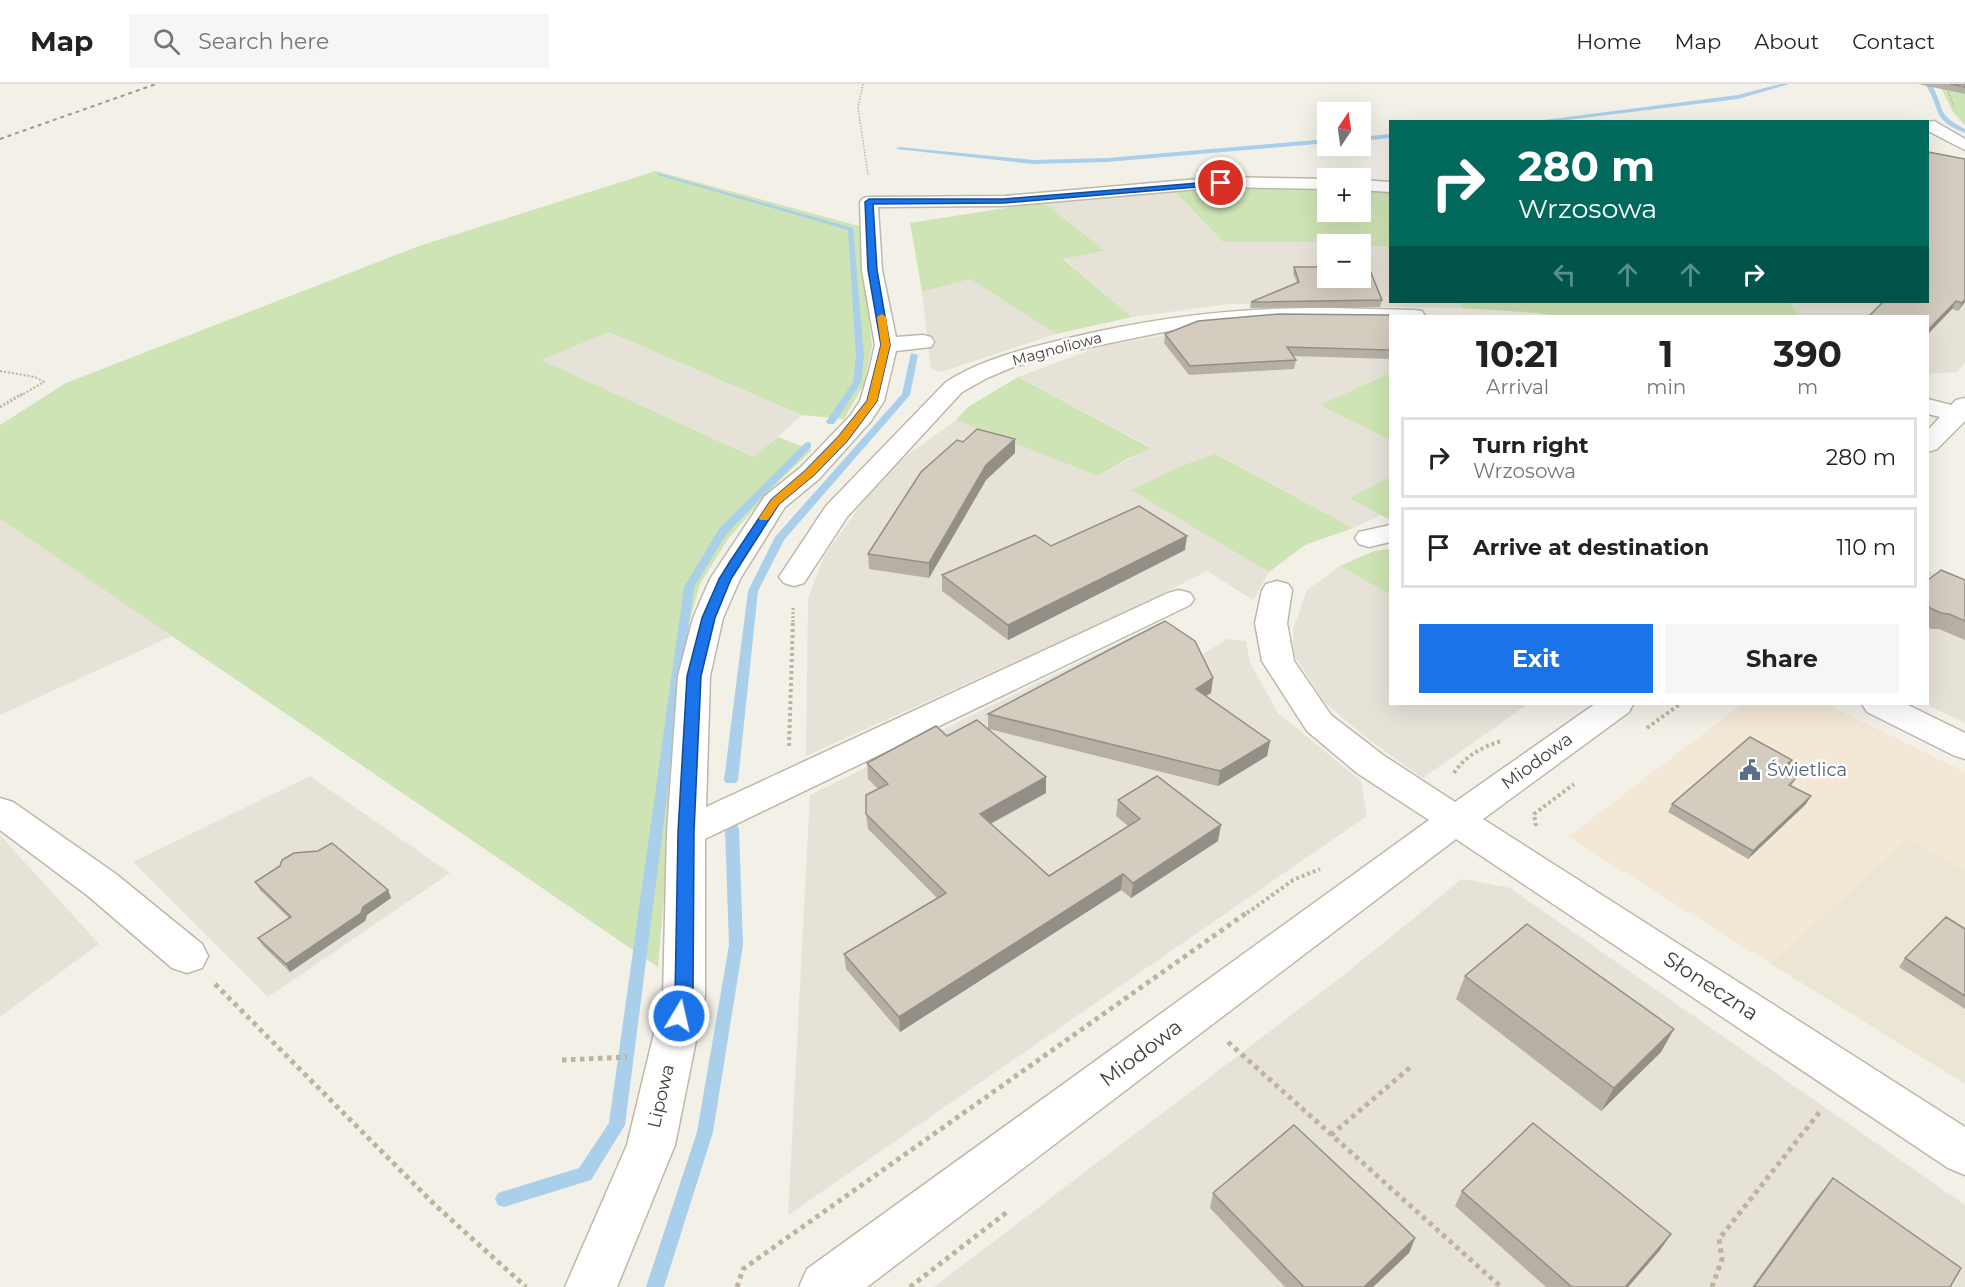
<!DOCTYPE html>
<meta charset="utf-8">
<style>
:root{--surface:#fff;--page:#f6f6f6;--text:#222;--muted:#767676;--line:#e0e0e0;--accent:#1a73e8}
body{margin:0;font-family:Montserrat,sans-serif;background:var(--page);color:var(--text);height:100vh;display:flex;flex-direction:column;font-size:22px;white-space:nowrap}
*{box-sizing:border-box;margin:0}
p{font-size:20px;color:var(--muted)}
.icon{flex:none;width:33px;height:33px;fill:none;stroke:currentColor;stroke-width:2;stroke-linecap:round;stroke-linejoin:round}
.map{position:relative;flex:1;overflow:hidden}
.details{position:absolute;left:1389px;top:231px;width:540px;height:390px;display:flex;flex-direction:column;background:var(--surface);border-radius:0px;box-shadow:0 6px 24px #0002}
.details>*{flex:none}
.top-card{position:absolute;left:1389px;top:36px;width:540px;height:183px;border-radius:0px;box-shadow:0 6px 24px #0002;background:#00695c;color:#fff;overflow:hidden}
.needle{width:39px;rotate:13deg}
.tools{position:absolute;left:1317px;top:18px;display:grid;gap:12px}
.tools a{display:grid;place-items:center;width:54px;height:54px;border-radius:0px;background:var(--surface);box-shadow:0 6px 24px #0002;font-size:30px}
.pin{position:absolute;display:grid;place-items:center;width:51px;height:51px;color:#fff;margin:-26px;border:3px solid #fff;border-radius:50%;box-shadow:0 2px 6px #0007}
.me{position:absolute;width:66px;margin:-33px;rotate:9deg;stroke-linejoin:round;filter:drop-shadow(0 0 4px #0008)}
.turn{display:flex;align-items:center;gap:21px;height:126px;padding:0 30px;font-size:27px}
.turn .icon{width:78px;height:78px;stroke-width:2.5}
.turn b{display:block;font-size:42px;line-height:51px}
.lanes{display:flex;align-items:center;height:57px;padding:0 30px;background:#0003;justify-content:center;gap:30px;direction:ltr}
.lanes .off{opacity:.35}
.eta{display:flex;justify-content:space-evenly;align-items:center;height:102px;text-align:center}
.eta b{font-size:36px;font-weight:700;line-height:42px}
.button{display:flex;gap:12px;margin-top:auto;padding:12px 30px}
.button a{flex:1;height:69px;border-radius:0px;background:var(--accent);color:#fff;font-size:24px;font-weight:700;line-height:69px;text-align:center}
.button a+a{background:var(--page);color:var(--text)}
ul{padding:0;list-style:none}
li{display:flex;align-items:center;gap:18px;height:81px;margin:0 12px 9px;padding:0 18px;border:3px solid var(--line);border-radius:0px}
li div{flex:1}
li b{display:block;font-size:22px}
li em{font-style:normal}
header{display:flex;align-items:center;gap:36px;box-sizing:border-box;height:84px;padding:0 30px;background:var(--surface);border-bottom:2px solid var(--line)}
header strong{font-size:28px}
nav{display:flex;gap:33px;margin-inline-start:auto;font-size:21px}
.search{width:420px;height:54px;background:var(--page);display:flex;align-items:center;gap:15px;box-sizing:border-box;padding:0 21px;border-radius:0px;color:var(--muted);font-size:22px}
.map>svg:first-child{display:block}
.residential{fill:#e6e2d7}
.commercial{fill:#f3e7d5}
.education{fill:#ebe5d3}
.green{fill:#cee4b4}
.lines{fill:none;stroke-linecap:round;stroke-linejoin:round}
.stream{fill:#a9cfeb;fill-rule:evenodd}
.minor-casing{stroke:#beb8ab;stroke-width:3}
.path-far4{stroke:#beb49e;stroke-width:1.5;stroke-dasharray:1.5 1.5;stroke-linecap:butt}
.path-far3{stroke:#beb49e;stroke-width:2;stroke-dasharray:2 2;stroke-linecap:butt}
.path-far2{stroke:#beb49e;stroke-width:3;stroke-dasharray:2 2;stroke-linecap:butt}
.path-far1{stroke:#beb49e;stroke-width:4;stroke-dasharray:3 3;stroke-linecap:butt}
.path{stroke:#beb49e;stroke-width:5;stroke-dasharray:4.5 4.5;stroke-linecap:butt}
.minor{fill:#fff;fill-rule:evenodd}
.rail{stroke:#979797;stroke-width:2;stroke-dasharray:4 4;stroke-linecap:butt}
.wall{fill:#b6afa4}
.shaded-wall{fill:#948f86}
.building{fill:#d4ccbf;stroke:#948f86;stroke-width:1.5}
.route{fill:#1a73e8;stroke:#114b97;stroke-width:1.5}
.slow{fill:#f59e0b}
.labels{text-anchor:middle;stroke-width:5;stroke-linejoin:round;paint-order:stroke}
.far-street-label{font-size:15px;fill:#464037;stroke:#fff}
.street-label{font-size:18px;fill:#464037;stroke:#fff}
.service-label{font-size:18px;fill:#4e5e75;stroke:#fff;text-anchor:start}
.near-street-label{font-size:21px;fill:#464037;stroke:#fff}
</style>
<header>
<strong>Map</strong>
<div class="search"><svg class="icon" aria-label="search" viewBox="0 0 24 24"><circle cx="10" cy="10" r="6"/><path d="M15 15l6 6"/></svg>Search here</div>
<nav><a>Home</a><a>Map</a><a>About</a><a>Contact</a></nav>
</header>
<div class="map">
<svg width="1965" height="1203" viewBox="0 0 1965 1203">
<rect width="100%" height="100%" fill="#f3f0e8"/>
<path class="residential" d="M1173,105l50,53h85l48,2h-28v34h32l1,-33 29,2v55h69l3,6 -233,-4 -97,13 -69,-59 41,-6 -61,-50z
M970,195l86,55 -115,38 -10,-4 -9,-76z
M1965,195v83l-8,10 -29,2v-58h-128l-11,-14h139z
M1390,244v45l-69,32 69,35v37l-41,21 32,17 -28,13 -136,-74 -85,36 137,82 -16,28 -46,-29 -71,36 -330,149 2,-157 16,-43 47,-65 31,-32 54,-39 142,56 53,-29 -133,-70 80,-30 84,-15z
M609,248l193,83 -47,42 -215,-97z
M0,435l172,117 -172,79z
M1340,482l50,29v109h138l-105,74 -55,-39 -43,-36 -31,-48 -1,-26 14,-39z
M1928,487l37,16v136l-39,-19z
M1157,540l44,31 27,-16 18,2 4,22 28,50 83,68 6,35 -579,399 22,-420z
M310,692l140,97 -182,124 -135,-135z
M0,751l99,109 -99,73z
M1462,795l48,9 455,317v82h-1031l406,-309z"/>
<path class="commercial" d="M1742,620h84l139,68v98l-58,-31 -136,125 -203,-127z"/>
<path class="education" d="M1907,755l58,31v214l-194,-120z"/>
<path class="green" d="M1939,0l26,6v35l-12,-13z
M656,87l203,55 13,120 -8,38 -20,35 -42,-4 -193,-83 -68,28 213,97 24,-20 34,13 -39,37 -45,52 -28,45 -14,49 -28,334 -658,-448v-94l66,-42 353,-137z
M1223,102l104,1 1,25h32l1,-24 29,2v57l-82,-5h-85l-50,-53z
M1043,118l62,49 -42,8 69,58 -76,17 -86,-55 -48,13 -12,-69z
M1459,218h330l11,14h-243l-21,-3 -74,-5z
M1390,289v67l-70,-35z
M1018,293l133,71 -24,11 -29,17 -142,-56 12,-13z
M1216,370l137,74 -48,17 -36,27 -138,-82 53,-25z
M1390,393v43l-41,-22z
M1390,465v46l-50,-29 34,-15z"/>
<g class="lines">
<path class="stream" d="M1780,0h9l-51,15 -188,23h-21l209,-27z
M1925,0h6c15,24 3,29 34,45v4c-35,-14 -23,-24 -40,-49z
M1390,50v4l-30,3v-4z
M1328,55v4l-221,19 -74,2 -137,-15 3,-2 134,13 74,-2z
M658,89l195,55 11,128 -3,26 -27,42h-6l-2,-2 27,-40 3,-26 -8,-126 -190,-55z
M911,269l7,2 -8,40 -126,145 -26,51 -20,189 -2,3h-10l-2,-3 24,-189 27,-54 127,-143z
M808,358l3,1v4l-84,86 -33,54 -69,538 -34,55 -87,27 -6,-2 -3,-6 3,-6 81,-25 30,-45 75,-536 35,-58 86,-86z
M732,740l5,1 2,4 4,116 -30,187 -49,155h-18l51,-155 32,-187 -4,-116 2,-4z"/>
<defs>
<path id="minor" d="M1934,37l31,18v11l-37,-19 -1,-9z
M1221,93l107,2v10l-107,-2 -217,19 -126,1 4,63 14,67 27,-2 8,2 3,5 -3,5 -35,4 -12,50 -13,20 -52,58 -34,28 -45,72 -17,39 -13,58 -4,131 462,-214 11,-3 11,3 4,6 -4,6 -485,234v157l-30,149 -58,142h-52l62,-142 36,-149 4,-164 11,-156 15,-58 17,-39 55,-83 36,-29 49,-51 10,-15 9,-30 6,-26 -13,-75 -2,-68 3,-4 6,-1 135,-1z
M1360,96l30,2v10l-30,-2z
M1332,224l82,2 8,1 3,5h-35v6l-113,-1 -99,8 -112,23 -53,15 -26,11 -25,14 -115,125 -43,66 -10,3 -10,-3 -5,-6 47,-71 120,-124c36,-23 78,-33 119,-43 90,-22 174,-32 267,-31z
M1965,314v23l-28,28 -9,3v-22l12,-13 -12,-3v-15l23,6 5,-5z
M1390,441v17l-21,5 -10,-3 -4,-6 4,-6z
M1277,497l11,3 4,6 -5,33 7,38 37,54 52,40 72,47 140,-98h38l-4,8 -146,107 482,308v48l-17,-7 -492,-329 -589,448h-68l8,-18 622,-449 -72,-47 -50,-42 -45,-70 -7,-38 7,-33 4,-6z
M1862,620h44l59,29v26l-12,-4 -86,-43z
M0,714l13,4 103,72 86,70 6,12 -6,12 -15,5 -15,-5 -84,-72 -88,-66z"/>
</defs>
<use href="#minor" class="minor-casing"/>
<path class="path-far4" d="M863,0l-5,23 10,68
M1946,2l8,21"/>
<path class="path-far3" d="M0,287l35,6 9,5 -24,14"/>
<path class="path-far2" d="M0,323l22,-13
M793,538v-16"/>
<path class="path-far1" d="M1647,644l33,-24
M789,662l4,-126
M1454,689c11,-17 28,-26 47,-32
M1536,742l-2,-12 40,-30
M1247,829l46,-33 27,-11"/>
<path class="path" d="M215,900l221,222 90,81
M1228,958l273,245
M562,976l65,-3
M1331,1051l82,-70
M737,1203l6,-18 506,-358
M910,1203l97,-75
M1712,1203l10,-28 -3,-20 103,-130"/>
<use href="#minor" class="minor"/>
<path class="rail" d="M0,55l156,-55"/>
</g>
<path class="wall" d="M1918,0h47v10z
M1965,75v143l-7,9 -6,-2 -24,25v-32z
M1294,183l88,33 -2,7 -130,1 1,-6 46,-19 -4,-10z
M1390,236v39l-97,-3 3,4 -2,9 -105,6 -25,-32 1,-9z
M1015,369l-29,27 -57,98 -60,-9 -1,-15z
M1185,466l-177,90 -66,-49v-16z
M1928,496h37v60l-26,-11h-8l-3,-2z
M1211,609l-5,3 64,45 -3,15 -49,30 -229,-57 57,64 -55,31 58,52 79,-50 -12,-10 2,-16 100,41 -87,57 -10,-8 -221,142 -54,-63 -2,-15 93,-56 -69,-69 -2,-15 12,-25 -10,-10 -1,-16 80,-27 41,-7v-15z
M1788,684l-4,3 12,7 -5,8 15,18 -58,55 -80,-47 4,-8z
M255,798l133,8 3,8 -24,17 -2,6 -75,51 -27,-26 -5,-8 31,-20 -29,-28z
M1965,845v80l-66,-42 6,-9z
M1465,892l209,53 -13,23 -60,59 -145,-112z
M1833,1094l117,109h-198l62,-86z
M1462,1107l209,43 -11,16 -32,37h-82l-91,-81z
M1213,1109l202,45 -6,15 -36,34h-88l-75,-79z"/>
<path class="shaded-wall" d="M1965,215v3l-7,9 4,-8z
M1956,217l-4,8 -24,25v-4z
M1015,355v14l-29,27 -57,98v-15l57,-98z
M1187,452l-2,14 -177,90v-15z
M1213,594l-2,15 -17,10 2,-14z
M1270,657l-3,15 -49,30 2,-15z
M1792,676l-4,8 -12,9 5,-8z
M1046,693v16l-66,36v-15z
M1811,712l-5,8 -58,55 5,-8z
M1221,741l-3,16 -87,57 2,-15z
M1123,790l-2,16 -221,142 -1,-15z
M388,806l3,8 -24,17 -2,6 -75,51 -4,-8 77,-57z
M1674,945l-13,23 -60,59 13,-23z
M1671,1150l-11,16 -32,37h-3z
M1415,1154l-6,15 -36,34h-9z"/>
<path class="building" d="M1950,0h15v3z
M1928,68l37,7v140l-3,4 -6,-2 -28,29v-14h-59l14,-14h45z
M1294,183h34v11h32v-11l9,1 13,32 -131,2 48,-20z
M1278,230l111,1 1,5v30l-103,-3 9,13 -106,6 -25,-32 33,-13z
M977,345l38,10 -29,26 -57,98 -61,-9 53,-82 36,-32 6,2z
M1139,422l48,30 -179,89 -66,-50 93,-40 16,11z
M1941,486l24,10v41l-16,-7 -8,-1 -11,-5 -2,-3v-25z
M1165,537l30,20 18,37 -17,11 74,52 -50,30 -232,-57 119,-63z
M977,636l69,57 -66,37 69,62 91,-57 -22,-19 39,-24 64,49 -88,58 -10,-9 -224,143 -55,-63 102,-61 -80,-79v-19l22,-11 -21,-21 69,-37 11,10z
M1750,653l42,23 -11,9 15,9 -7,7 22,11 -58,55 -81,-47z
M332,759l56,47 -25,17 -2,6 -75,51 -28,-26 33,-21 -36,-35 25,-16 2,-6 12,-7 24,-2z
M1946,833l19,12v67l-60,-38z
M1527,840l147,105 -60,59 -149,-112z
M1533,1039l138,111 -46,53h-53l-110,-96z
M1294,1041l121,113 -51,49h-60l-91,-94z
M1833,1094l128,90 -11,19h-196z"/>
<path class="route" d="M1224,97l-3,4 -217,18 -131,1 4,66 13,75 -13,56 -30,40 -33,34 -35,29 -36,56 -12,19 -16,39 -14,58 -7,156 -1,164 -7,25 -7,2 -6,-2 -3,-5 5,-20 3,-164 9,-156 15,-58 17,-39 12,-19 40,-60 35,-30 33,-34 28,-35 14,-56 -13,-75 -3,-68 4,-3h135z"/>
<path class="slow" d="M882,230l4,3 4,28 -13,56 -30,40 -33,34 -35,29 -11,16h-8l-1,-2 12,-18 35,-30 33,-34 28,-35 14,-56 -4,-28z"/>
<defs>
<symbol id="civic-bare" viewBox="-9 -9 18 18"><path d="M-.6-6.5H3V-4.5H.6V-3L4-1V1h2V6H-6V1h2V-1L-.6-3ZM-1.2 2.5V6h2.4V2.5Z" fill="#5c6f8a" stroke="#fff" stroke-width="2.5" paint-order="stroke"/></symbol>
</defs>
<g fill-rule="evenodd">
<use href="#civic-bare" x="1735" y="671" width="30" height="30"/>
</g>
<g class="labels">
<g class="far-street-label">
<text transform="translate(1057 265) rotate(-15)" y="5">Magnoliowa</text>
</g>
<g class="street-label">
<text transform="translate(1537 677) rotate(-36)" y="6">Miodowa</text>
<text transform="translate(661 1012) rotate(-77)" y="6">Lipowa</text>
</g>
<g class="service-label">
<text x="1767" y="692">Świetlica</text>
</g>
<g class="near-street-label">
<text transform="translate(1711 902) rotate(33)" y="7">Słoneczna</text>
<text transform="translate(1141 969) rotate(-37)" y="7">Miodowa</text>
</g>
</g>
</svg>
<div class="tools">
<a><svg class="needle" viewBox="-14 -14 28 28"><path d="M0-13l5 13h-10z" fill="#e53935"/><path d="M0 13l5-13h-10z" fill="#767676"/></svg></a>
<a>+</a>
<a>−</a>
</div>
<div class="pin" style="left:1221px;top:99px;background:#d93025"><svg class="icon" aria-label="arrive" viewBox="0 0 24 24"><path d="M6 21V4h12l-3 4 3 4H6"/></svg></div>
<svg class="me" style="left:679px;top:932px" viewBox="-20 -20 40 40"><circle r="17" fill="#1a73e8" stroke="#fff" stroke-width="3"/><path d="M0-11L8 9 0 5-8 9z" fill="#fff"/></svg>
<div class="top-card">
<div class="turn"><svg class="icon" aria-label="right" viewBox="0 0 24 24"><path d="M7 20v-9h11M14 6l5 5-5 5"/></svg><div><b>280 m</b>Wrzosowa</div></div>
<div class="lanes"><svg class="icon off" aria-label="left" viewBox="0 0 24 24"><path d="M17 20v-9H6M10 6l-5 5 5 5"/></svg><svg class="icon off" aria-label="ahead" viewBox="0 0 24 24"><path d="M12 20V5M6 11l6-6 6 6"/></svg><svg class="icon off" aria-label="ahead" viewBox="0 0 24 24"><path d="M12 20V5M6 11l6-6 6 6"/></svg><svg class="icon" aria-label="right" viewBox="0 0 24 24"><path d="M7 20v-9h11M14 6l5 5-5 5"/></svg></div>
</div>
<section class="details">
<div class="eta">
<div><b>10:21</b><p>Arrival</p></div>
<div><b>1</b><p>min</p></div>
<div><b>390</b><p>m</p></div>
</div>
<ul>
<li><svg class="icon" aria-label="right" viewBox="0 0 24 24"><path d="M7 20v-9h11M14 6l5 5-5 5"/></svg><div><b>Turn right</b><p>Wrzosowa</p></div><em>280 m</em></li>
<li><svg class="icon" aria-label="arrive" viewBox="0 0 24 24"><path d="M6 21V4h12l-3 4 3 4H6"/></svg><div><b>Arrive at destination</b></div><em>110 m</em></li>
</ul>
<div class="button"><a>Exit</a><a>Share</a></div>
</section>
</div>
